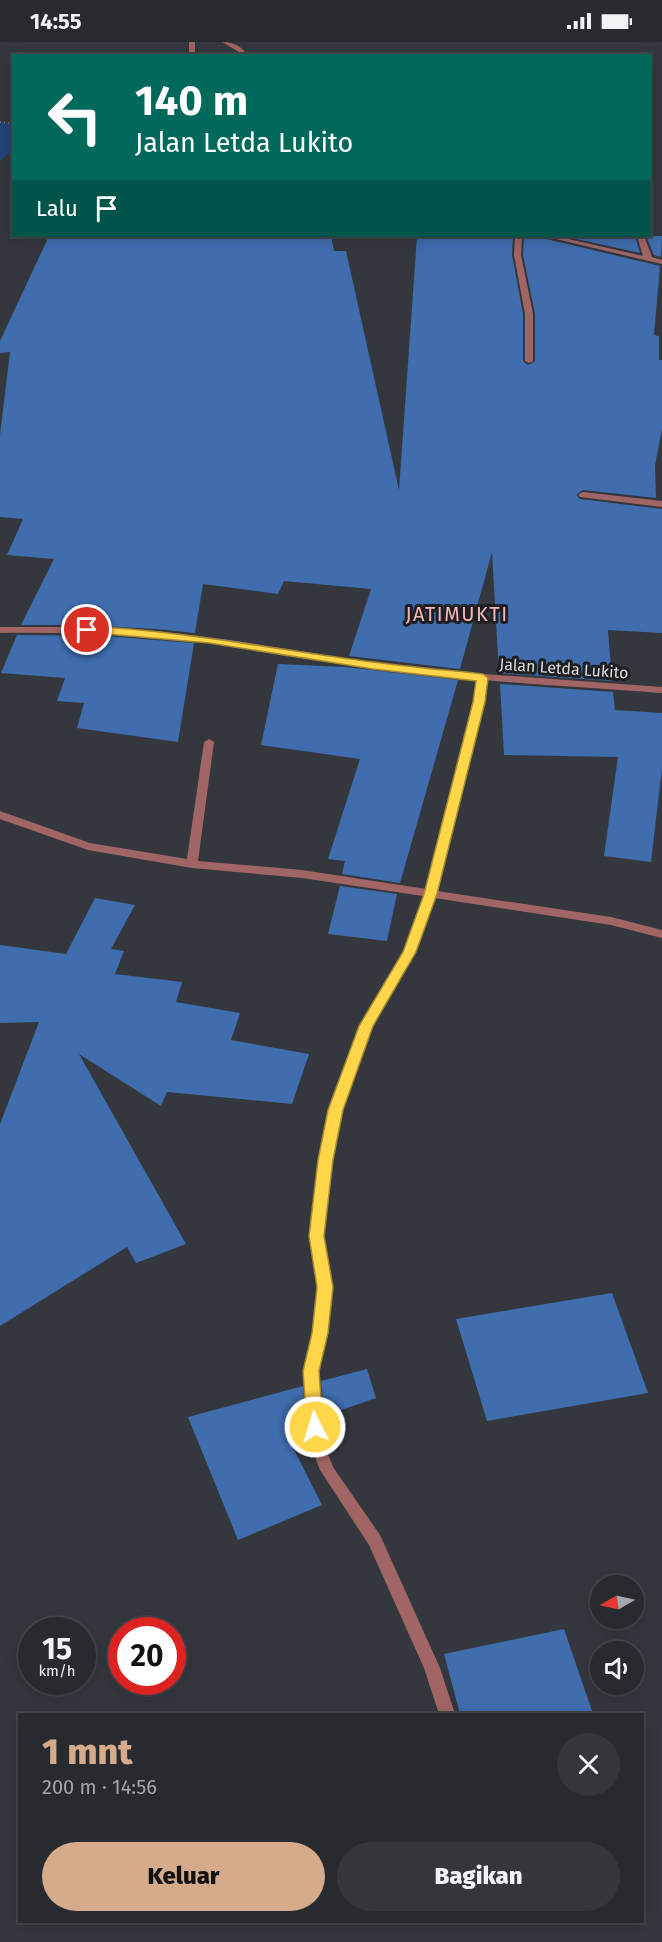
<!DOCTYPE html>
<html lang="id">
<meta charset="utf-8">
<style>
:root{--surface:#272a2e;--page:#33363a;--text:#f1f3f6;--muted:#a4a7aa;--line:#43464a;--accent:#d6ab8b}
body{margin:0;font-family:"Fira Sans",sans-serif;background:var(--page);color:var(--text);height:100vh;display:flex;flex-direction:column;font-size:22px;white-space:nowrap}
*{box-sizing:border-box;margin:0}
p{font-size:20px;color:var(--muted)}
.icon{flex:none;width:33px;height:33px;fill:none;stroke:currentColor;stroke-width:2;stroke-linecap:round;stroke-linejoin:round}
.map{position:relative;flex:1;overflow:hidden}
.drawer{position:absolute;left:18px;top:1671px;width:626px;height:210px;display:flex;flex-direction:column;background:var(--surface);border-radius:0px;box-shadow:0 3px 15px #0003,0 0 0 2px var(--line)}
.drawer>*{flex:none}
.hud{position:absolute;left:12px;top:12px;width:639px;height:183px;border-radius:0px;box-shadow:0 3px 15px #0003,0 0 0 2px var(--line);background:#00695c;color:#fff;overflow:hidden}
.needle{width:39px;rotate:261deg}
.fabs{position:absolute;left:590px;top:1533px;display:grid;gap:12px}
.fabs a{display:grid;place-items:center;width:54px;height:54px;border-radius:50%;background:var(--surface);box-shadow:0 3px 15px #0003,0 0 0 2px var(--line);font-size:30px}
.speed{position:absolute;left:18px;top:1575px;display:flex;gap:12px;font-size:30px;font-weight:700;text-align:center}
.speed>*{display:grid;place-content:center;width:78px;height:78px;border-radius:50%;background:var(--surface);box-shadow:0 3px 15px #0003,0 0 0 2px var(--line);line-height:1}
.speed small{font-size:15px;font-weight:400}
.speed .limit{border:9px solid #d22;background:#fff;color:#111}
.pin{position:absolute;display:grid;place-items:center;width:51px;height:51px;color:#fff;margin:-26px;border:3px solid #fff;border-radius:50%;box-shadow:0 2px 6px #0007}
.me{position:absolute;width:66px;margin:-33px;rotate:355deg;stroke-linejoin:round;filter:drop-shadow(0 0 4px #0008)}
.turn{display:flex;align-items:center;gap:21px;height:126px;padding:0 24px;font-size:27px}
.turn .icon{width:78px;height:78px;stroke-width:2.5}
.turn b{display:block;font-size:42px;line-height:51px}
.then{display:flex;align-items:center;height:57px;padding:0 24px;background:#0003;gap:12px;font-size:22px}
.round{display:grid;place-items:center;flex:none;width:63px;height:63px;border-radius:32px;background:var(--page)}
.summary{display:flex;align-items:center;justify-content:space-between;height:102px;padding:0 24px}
h1{font-size:36px;font-weight:800;line-height:45px;color:var(--accent)}
.cta{display:flex;gap:12px;margin-top:auto;padding:12px 24px}
.cta a{flex:1;height:69px;border-radius:36px;background:var(--accent);color:#111;font-size:24px;font-weight:800;line-height:69px;text-align:center}
.cta a+a{background:var(--page);color:var(--text)}
.status{display:flex;justify-content:space-between;align-items:center;height:42px;padding:0 30px;background:var(--surface);direction:ltr}
.status svg{height:16px;fill:currentColor}
.map>svg:first-child{display:block}
.green{fill:#214577}
.building{fill:#3f6dae}
.lines{fill:none;stroke-linecap:round;stroke-linejoin:round}
.path{stroke:#74787d;stroke-width:2;stroke-dasharray:1 3;stroke-linecap:butt}
.service{fill:#a26565;fill-rule:evenodd}
.minor{fill:#a26565;fill-rule:evenodd}
.tertiary{fill:#a26565;fill-rule:evenodd}
.route{fill:#ffd54a;stroke:#a68a30;stroke-width:1.5}
.labels{text-anchor:middle;stroke-width:6;stroke-linejoin:round;paint-order:stroke}
.street-label{font-size:16px;fill:#d9dcdf;stroke:#1d1f22}
.quarter-label{font-size:20px;letter-spacing:1.5px;fill:#f8b4b3;stroke:#1d1f22}
</style>
<div class="status"><b>14:55</b><svg viewBox="0 0 49 12"><path d="M0 12V9h3v3zM5 12V6h3v6zM10 12V3h3v9zM15 12V0h3v12zM26 1h20v11H26zM47 4h2v5h-2z"/></svg></div>
<div class="map">
<svg width="662" height="1900" viewBox="0 0 662 1900">
<rect width="100%" height="100%" fill="#34383e"/>
<path class="green" d="M0,80l14,2 -1,26 -13,11z"/>
<path class="building" d="M49,194h193l-1,3 90,-3 3,15h12l53,239 18,-253 47,1v-2h49l-1,19 11,59v47l5,4 7,-4v-47l-12,-59 1,-19h17l1,2 118,28 -6,69 5,1v24h3v69l-7,37 1,32 -73,-8 -7,5 4,4 82,10v124l-54,-3 4,51 -113,-8 -7,-121 -32,117 -111,-13 22,-67 -87,-8 -6,13 -75,-10 -8,49 -38,-4 -78,-4h-58l33,-66 -47,-4 16,-36 -23,-2v-82l10,-83 -10,1v-12z
M563,194h72l5,17z
M646,194h16l-1,21 -7,-2z
M17,593l88,1 89,7 -16,99 -101,-14 7,-25 -27,-2 8,-23 -64,-5z
M278,622l67,3 113,13 -58,203 -58,-9 3,-13 -17,-2 32,-100 -99,-14z
M500,642l113,8 2,18 47,3v55l-11,94 -47,-6 14,-99 -114,-2z
M340,844l57,8 -10,47 -59,-7z
M95,856l40,7 -24,44 13,2 -9,23 67,8 -6,20 64,11 -9,27 78,14 -17,50 -125,-12 -6,14 -82,-52 107,190 -50,19 -9,-16 -127,79v-202l39,-102 -39,1v-78l66,9z
M612,1251l36,100 -161,28 -31,-102z
M367,1327l9,29 -52,18 -3,-35z
M303,1344l3,37 -22,7 38,75 -84,35 -50,-123z
M564,1587l29,85h-133l-16,-60z"/>
<g class="lines">
<path class="path" d="M0,80l14,2"/>
<path class="service" d="M311,1323l5,2 2,4 6,73 9,23 47,68 60,133 15,46h-16l-15,-46 -55,-123 -49,-75 -10,-26 -6,-73 2,-4z"/>
<path class="minor" d="M189,0h6v14h-6z
M222,0c10,0 21,4 25,14h-6l-2,-4z
M515,194h7l-1,19 12,59v47l-4,2 -4,-2v-47l-11,-59z
M543,194h12l88,20 -6,-20h7l8,21 10,3v4z
M583,450l79,9v6l-82,-10 -2,-2z
M483,633l5,3 -4,25 -47,188 174,26 51,13v8l-51,-13 -177,-27 -19,54 -43,74 -30,84 -9,50 -9,76 8,51 -5,46 -9,38 -2,4 -5,2 -5,-2 -2,-4 9,-38 5,-46 -8,-51 9,-76 11,-50 30,-84 43,-74 20,-56 -121,-18 -110,-10 -104,-18 -88,-31v-8l90,32 97,16 17,-117 5,-3 5,3 -16,119 104,9 124,19 48,-186 4,-25z"/>
<path class="tertiary" d="M0,585h79l78,4 73,9 146,23 107,11 179,13v6c-95,-7 -191,-12 -286,-24 -56,-7 -111,-19 -167,-26 -69,-9 -139,-11 -209,-10z"/>
</g>
<path class="route" d="M87,584c98,5 190,24 286,36 37,5 73,8 110,12l5,4 -3,24 -48,192 -21,58 -43,74 -30,84 -10,50 -9,76 9,51 -5,46 -9,38 4,56 -2,5 -6,2 -6,-2 -2,-5 -4,-56 9,-38 5,-46 -8,-51 9,-76 10,-50 31,-84 44,-74 21,-58 49,-192 3,-21 -103,-12 -164,-26 -126,-11 -1,-2z"/>
<g class="labels">
<g class="street-label">
<text transform="translate(564 626) rotate(4)" y="6">Jalan Letda Lukito</text>
</g>
<g class="quarter-label">
<text x="457" y="579">JATIMUKTI</text>
</g>
</g>
</svg>
<div class="fabs">
<a><svg class="needle" viewBox="-14 -14 28 28"><path d="M0-13l5 13h-10z" fill="#e53935"/><path d="M0 13l5-13h-10z" fill="#a4a7aa"/></svg></a>
<a><svg class="icon" aria-label="sound" viewBox="0 0 24 24"><path d="M4 9h4l5-4v14l-5-4H4zM17 9q2 3 0 6"/></svg></a>
</div>
<div class="speed"><div>15<small>km/h</small></div><div class="limit">20</div></div>
<div class="pin" style="left:87px;top:588px;background:#d93025"><svg class="icon" aria-label="arrive" viewBox="0 0 24 24"><path d="M6 21V4h12l-3 4 3 4H6"/></svg></div>
<svg class="me" style="left:315px;top:1385px" viewBox="-20 -20 40 40"><circle r="17" fill="#ffd54a" stroke="#fff" stroke-width="3"/><path d="M0-11L8 9 0 5-8 9z" fill="#fff"/></svg>
<div class="hud">
<div class="turn"><svg class="icon" aria-label="left" viewBox="0 0 24 24"><path d="M17 20v-9H6M10 6l-5 5 5 5"/></svg><div><b>140 m</b>Jalan Letda Lukito</div></div>
<div class="then">Lalu<svg class="icon" aria-label="arrive" viewBox="0 0 24 24"><path d="M6 21V4h12l-3 4 3 4H6"/></svg></div>
</div>
<section class="drawer">
<div class="summary"><div><h1>1 mnt</h1><p>200 m · 14:56</p></div><a class="round"><svg class="icon" aria-label="close" viewBox="0 0 24 24"><path d="M6 6l12 12M18 6L6 18"/></svg></a></div>
<div class="cta"><a>Keluar</a><a>Bagikan</a></div>
</section>
</div>
